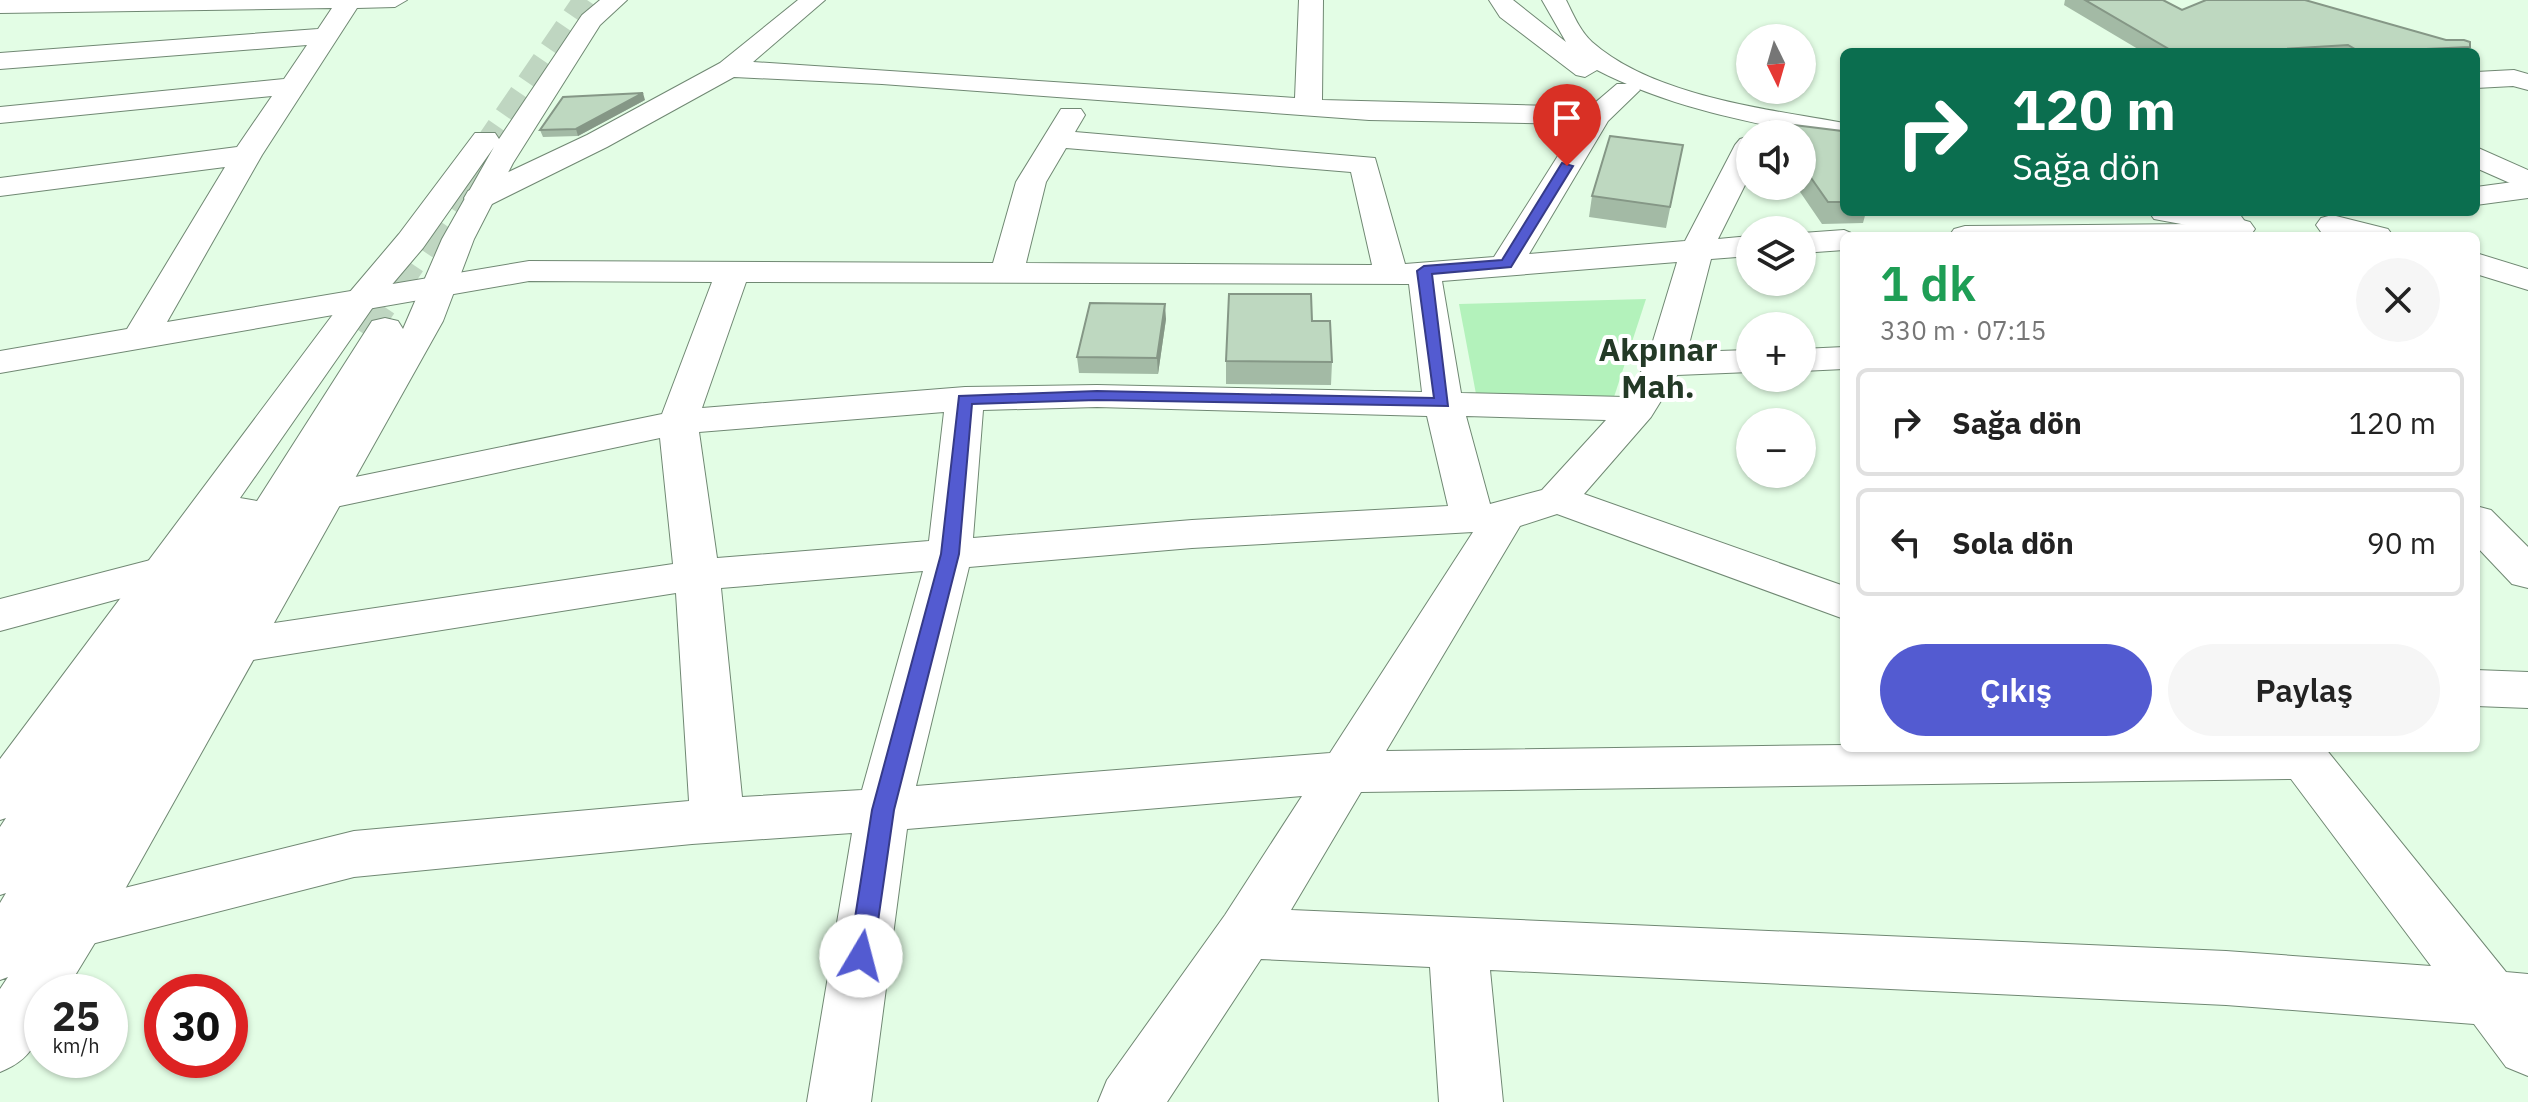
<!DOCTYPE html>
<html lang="tr">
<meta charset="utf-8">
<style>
:root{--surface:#fff;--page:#f6f6f6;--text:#222;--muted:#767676;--line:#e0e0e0;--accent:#535bd1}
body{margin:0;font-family:"IBM Plex Sans",sans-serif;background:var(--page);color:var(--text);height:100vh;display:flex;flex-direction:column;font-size:30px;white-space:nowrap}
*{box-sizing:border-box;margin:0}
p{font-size:26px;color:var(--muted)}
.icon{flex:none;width:44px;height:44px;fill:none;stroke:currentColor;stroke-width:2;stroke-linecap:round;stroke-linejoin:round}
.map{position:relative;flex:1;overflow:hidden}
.side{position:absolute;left:1840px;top:232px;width:640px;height:520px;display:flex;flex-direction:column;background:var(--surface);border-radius:12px;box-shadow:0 2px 6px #0004}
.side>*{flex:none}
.guide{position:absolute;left:1840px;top:48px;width:640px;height:168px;border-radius:12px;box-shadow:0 2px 6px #0004;background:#0b6e4f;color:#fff;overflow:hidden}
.needle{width:52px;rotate:175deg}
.controls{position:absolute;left:1736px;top:24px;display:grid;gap:16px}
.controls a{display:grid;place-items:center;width:80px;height:80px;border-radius:50%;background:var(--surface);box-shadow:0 2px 6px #0004;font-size:40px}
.speed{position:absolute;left:24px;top:974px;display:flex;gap:16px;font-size:40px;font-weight:700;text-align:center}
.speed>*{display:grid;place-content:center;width:104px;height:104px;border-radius:50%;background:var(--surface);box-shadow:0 2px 6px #0004;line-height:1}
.speed small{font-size:20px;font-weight:400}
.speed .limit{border:12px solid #d22;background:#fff;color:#111}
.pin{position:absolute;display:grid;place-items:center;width:68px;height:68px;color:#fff;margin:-82px -34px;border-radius:50% 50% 50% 0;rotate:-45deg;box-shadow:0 0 8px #0007}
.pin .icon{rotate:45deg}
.me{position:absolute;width:88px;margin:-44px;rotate:8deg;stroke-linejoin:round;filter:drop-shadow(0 0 6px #0008)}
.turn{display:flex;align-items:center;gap:28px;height:168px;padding:0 40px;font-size:36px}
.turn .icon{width:104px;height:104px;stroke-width:2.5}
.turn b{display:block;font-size:56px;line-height:68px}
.round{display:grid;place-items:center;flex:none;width:84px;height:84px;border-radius:42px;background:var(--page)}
.headline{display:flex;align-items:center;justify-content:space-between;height:136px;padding:0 40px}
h1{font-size:48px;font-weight:600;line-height:60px;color:#1e9e55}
.cta{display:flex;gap:16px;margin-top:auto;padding:16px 40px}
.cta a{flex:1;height:92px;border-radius:48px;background:var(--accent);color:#fff;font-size:32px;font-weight:600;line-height:92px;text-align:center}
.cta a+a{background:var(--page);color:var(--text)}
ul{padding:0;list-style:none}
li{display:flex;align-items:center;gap:24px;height:108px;margin:0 16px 12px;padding:0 24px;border:4px solid var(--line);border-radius:12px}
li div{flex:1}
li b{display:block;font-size:30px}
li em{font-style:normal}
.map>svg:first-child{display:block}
.green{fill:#b3f2bb}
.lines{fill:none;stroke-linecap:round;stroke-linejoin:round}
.major-tunnel-far1{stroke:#bfd6c1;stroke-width:27;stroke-dasharray:27 13;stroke-linecap:butt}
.major-tunnel{stroke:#bfd6c1;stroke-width:34;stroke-dasharray:34 17;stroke-linecap:butt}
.minor-casing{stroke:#708873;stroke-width:2}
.major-casing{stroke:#708873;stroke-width:2}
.minor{fill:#fff;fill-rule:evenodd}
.major{fill:#fff;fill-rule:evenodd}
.wall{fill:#a3baa5}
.shaded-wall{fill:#859786}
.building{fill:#bed8c0;stroke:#859786;stroke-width:2}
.route{fill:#535bd1;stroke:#363b88;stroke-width:2}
.labels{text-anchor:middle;stroke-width:8;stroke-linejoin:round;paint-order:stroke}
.district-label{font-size:32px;font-weight:bold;fill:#233926;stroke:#fff}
</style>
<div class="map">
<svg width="2528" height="1102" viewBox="0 0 2528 1102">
<rect width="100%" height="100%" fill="#e3fde5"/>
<path class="green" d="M1646,299l-32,98 -138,-3 -17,-90z"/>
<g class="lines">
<path class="major-tunnel-far1" d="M462,183l125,-183"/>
<path class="major-tunnel" d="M361,332l103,-151"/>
<defs>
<path id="minor" d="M0,0h407l-12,7 -38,1 -95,147 -95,167 362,-61 464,2 23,-81 45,-73h20l4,6 -10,17 300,26 30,106 89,-7 84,-133 -209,-4 -487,-36 -148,-7 -127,70 -117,58h-22l-4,-7 4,-7 119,-56 133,-72 78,-63h27l-72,62 542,36 4,-98h24l-1,100 268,7 27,-23h20l3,6 -32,31 -79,133 156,-13 50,-96 5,-6 10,-3v39l-32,64 32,-3v20l-39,3 -24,93 63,-2v22l-73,3 -26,42 -67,77 260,92v33l-287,-105 -37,12 -134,225 458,-6v3h481l181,224 22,2v102l-22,-9 -32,-43 -248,-19 -736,-35 13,132h-64l-9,-135 -169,-8 -94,143h-69l9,-22 118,-165 77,-119 -395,33 -36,273h-64l45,-269 -160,11 -338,33 -278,71 -20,-7 -9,-18 9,-18 298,-74 335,-30 -13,-208 -436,69 -17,-5 -7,-12 7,-12 17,-5 433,-64 -13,-126 -334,71 -15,-4 -6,-9 6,-9 15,-4 336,-69 50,-132 -183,-1 -529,92v-22l127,-22 98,-162 -225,29v-18l237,-31 35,-51 -272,27v-16l284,-28 23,-34 -307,24v-16l318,-24 14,-21 -332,5zM1066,148l285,24 21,93 -346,-2 20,-81zM1677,262l-31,102 -21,33 -164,-4 -19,-112zM746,282l663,2 13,108 -325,-7 -132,2 -263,21zM1097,407l330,9 21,90 -256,14 -219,18 10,-128zM944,412l-15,129 -212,17 -18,-126zM1466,416l140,4 -64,70 -52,14zM1473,532l-143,221 -414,33 53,-219 223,-19zM923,571l-61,219 -120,7 -21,-209zM2291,779l140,187 -205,-15 -935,-41 70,-118z
M2514,70l14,4v16l-15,-4 -37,2v-16z
M2476,147l52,23v21l-52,-23z
M2239,219l11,3 5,7 -5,7h-301l5,-7 11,-3 228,-2z
M1844,230l14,6h-14v14l-42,3v-20z
M1844,347v22l-42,2v-22z
M2476,506l15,4 37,37v41l-16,-4 -36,-38z
M162,557l16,4 6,11 -6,11 -178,48v-32z
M2476,670l52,2v36l-52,-2z"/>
<path id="major" d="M600,0h27l-27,25 -87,138 -39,76 -31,82 -347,620 -31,51h-23c0,39 -2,64 -42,80v-83l8,-12 -8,3v-77l6,-10 -6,2v-68l6,-9 -6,2v-61l349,-466 50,-59 76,-101h20l4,6 83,-124zM494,147l-52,92 -39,90 -5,-8 -13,-3 -13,3 -115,180 -17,-3 133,-191 50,-59z
M1489,0h24l53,42 -24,-42h24c7,14 14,31 26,42 61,54 174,67 252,81v18c-84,-17 -170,-31 -247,-71l-12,7 -9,-2 -76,-58z
M2528,180v18l-52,7v-18z
M2149,212h72l20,4 5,7 -5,7 -11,3 -76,-14z
M2332,215l56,14 5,7h-55l-17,-4 -5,-7 5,-7z
M2476,253l52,16v21l-52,-16z"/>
</defs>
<use href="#minor" class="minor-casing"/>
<use href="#major" class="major-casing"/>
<use href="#minor" class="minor"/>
<use href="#major" class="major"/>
</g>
<path class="wall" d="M2065,0h98l19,10 288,37 -3,5h-324l-79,-47z
M645,100l-67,36 -35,1 -3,-7z
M1771,122l73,12v78h22l-3,11 -41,1 -26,-38h6v-52h-34z
M1683,145l-17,83 -77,-11 3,-21z
M1166,319l-8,55 -79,-1 -2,-16z
M1312,321l20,41 -1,23 -105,-1v-23z"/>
<path class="shaded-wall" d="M643,93l2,7 -67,36 -2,-7z
M1165,304l1,15 -8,55 -1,-16z"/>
<path class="building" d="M2085,0h78l19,10 24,-10h99l141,40h18l6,2v5l-110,5 -12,-7 -113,7h-61z
M643,93l-67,36 -36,1 23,-33z
M1771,122l71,9 2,3v68h-16l-26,-37v-31h-22z
M1610,136l73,9 -13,62 -78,-11z
M1229,294h82l1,27h18l2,41 -106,-1z
M1090,303l75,1 -8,54 -80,-1z"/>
<path class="route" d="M1562,163l11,3 -62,101 -79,7 16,132 -351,-6 -125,4 -13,150 -65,256 -21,146 -4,8 -8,3 -9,-3 -3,-8 23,-146 69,-256 18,-158 138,-5 337,7 -17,-127 7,-5 78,-6z"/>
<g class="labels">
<g class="district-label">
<text x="1658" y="361">Akpınar<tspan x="1658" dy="37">Mah.</tspan></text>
</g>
</g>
</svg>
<div class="controls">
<a><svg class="needle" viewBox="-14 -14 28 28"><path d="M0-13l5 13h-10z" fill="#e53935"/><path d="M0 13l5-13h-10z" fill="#767676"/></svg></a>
<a><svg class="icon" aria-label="sound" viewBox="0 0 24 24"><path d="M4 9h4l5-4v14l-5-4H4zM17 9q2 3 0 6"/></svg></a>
<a><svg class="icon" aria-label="layers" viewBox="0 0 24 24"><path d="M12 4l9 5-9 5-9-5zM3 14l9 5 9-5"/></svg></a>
<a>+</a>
<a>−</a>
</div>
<div class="speed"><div>25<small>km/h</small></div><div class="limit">30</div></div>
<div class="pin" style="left:1567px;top:166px;background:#d93025"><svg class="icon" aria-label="arrive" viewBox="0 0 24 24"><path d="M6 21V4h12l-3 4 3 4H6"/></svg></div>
<svg class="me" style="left:861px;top:956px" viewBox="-20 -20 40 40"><circle r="19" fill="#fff"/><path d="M0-13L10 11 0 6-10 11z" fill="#535bd1"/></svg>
<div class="guide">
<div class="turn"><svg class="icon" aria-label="right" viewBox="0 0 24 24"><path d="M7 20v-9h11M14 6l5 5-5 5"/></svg><div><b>120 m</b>Sağa dön</div></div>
</div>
<section class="side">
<div class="headline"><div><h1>1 dk</h1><p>330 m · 07:15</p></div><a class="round"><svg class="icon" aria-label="close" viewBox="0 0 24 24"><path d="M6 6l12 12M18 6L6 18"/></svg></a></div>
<ul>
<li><svg class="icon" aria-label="right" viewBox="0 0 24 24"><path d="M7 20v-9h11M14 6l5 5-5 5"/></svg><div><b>Sağa dön</b></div><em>120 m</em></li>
<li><svg class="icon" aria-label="left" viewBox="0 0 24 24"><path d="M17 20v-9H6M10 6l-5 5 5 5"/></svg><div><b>Sola dön</b></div><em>90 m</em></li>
</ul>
<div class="cta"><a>Çıkış</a><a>Paylaş</a></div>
</section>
</div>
